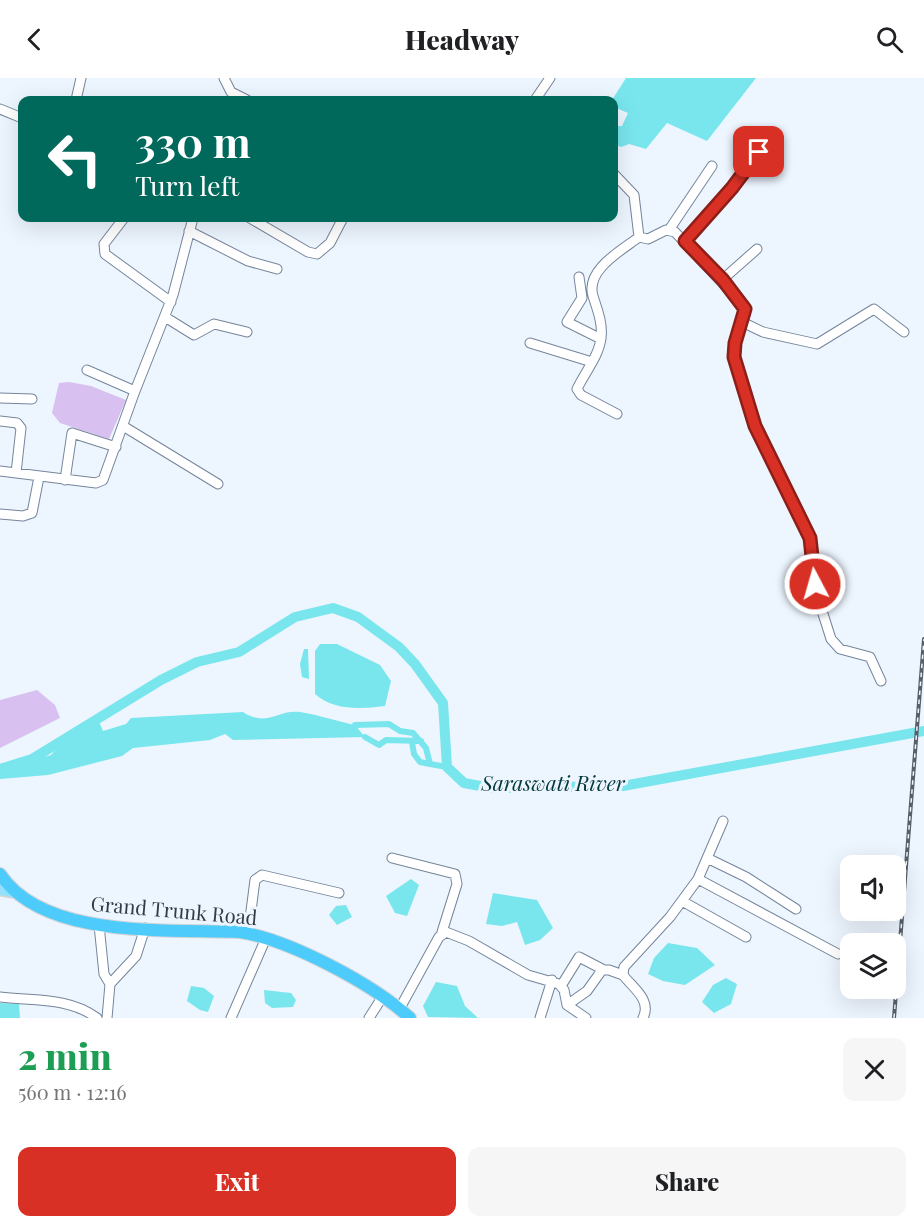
<!DOCTYPE html>
<meta charset="utf-8">
<style>
:root{--surface:#fff;--page:#f6f6f6;--text:#202124;--muted:#757577;--accent:#d93025}
body{margin:0;font-family:"Playfair Display",serif;background:var(--page);color:var(--text);height:100vh;display:flex;flex-direction:column;font-size:22px;white-space:nowrap}
*{box-sizing:border-box;margin:0}
p{font-size:20px;color:var(--muted)}
.icon{flex:none;width:33px;height:33px;fill:none;stroke:currentColor;stroke-width:2;stroke-linecap:round;stroke-linejoin:round}
.map{position:relative;height:940px;overflow:hidden}
.side{display:flex;flex-direction:column;background:var(--surface);flex:1}
.side>*{flex:none}
.hud{position:absolute;left:18px;top:18px;width:600px;height:126px;border-radius:12px;box-shadow:0 6px 24px #0002;background:#00695c;color:#fff;overflow:hidden}
.controls{position:absolute;left:840px;top:777px;display:grid;gap:12px}
.controls a{display:grid;place-items:center;width:66px;height:66px;border-radius:12px;background:var(--surface);box-shadow:0 6px 24px #0002;font-size:30px}
.pin{position:absolute;display:grid;place-items:center;width:51px;height:51px;color:#fff;margin:-26px;border-radius:12px;box-shadow:0 3px 9px #0006}
.me{position:absolute;width:66px;margin:-33px;rotate:354deg;stroke-linejoin:round;filter:drop-shadow(0 0 4px #0008)}
.turn{display:flex;align-items:center;gap:21px;height:126px;padding:0 18px;font-size:27px}
.turn .icon{width:78px;height:78px;stroke-width:2.5}
.turn b{display:block;font-size:42px;line-height:51px}
.round{display:grid;place-items:center;flex:none;width:63px;height:63px;border-radius:12px;background:var(--page)}
.overview{display:flex;align-items:center;justify-content:space-between;height:102px;padding:0 18px}
h1{font-size:36px;font-weight:800;line-height:45px;color:#1e9e55}
.cta{display:flex;gap:12px;margin-top:auto;padding:12px 18px}
.cta a{flex:1;height:69px;border-radius:12px;background:var(--accent);color:#fff;font-size:24px;font-weight:800;line-height:69px;text-align:center}
.cta a+a{background:var(--page);color:var(--text)}
header{display:flex;justify-content:space-between;align-items:center;height:78px;padding:0 18px;background:var(--surface);font-size:27px;font-weight:800}
.map>svg:first-child{display:block}
.green{fill:#d8c1f0}
.water{fill:#79e6ed}
.lines{fill:none;stroke-linecap:round;stroke-linejoin:round}
.canal{stroke:#79e6ed;stroke-width:6}
.river{stroke:#79e6ed;stroke-width:10}
.minor-casing{stroke:#74859b;stroke-width:11}
.major-casing{stroke:#d2d4d6;stroke-width:13}
.highway-casing{stroke:#d2d4d6;stroke-width:14}
.minor{stroke:#fff;stroke-width:9}
.major{stroke:#94e0fd;stroke-width:10}
.highway{stroke:#4dccfc;stroke-width:12}
.rail-casing{stroke:#575f68;stroke-width:4}
.rail{stroke:#edf5ff;stroke-width:1.5;stroke-dasharray:4.5;stroke-linecap:butt}
.route-casing{stroke:#8d1f18;stroke-width:15}
.route{stroke:#d93025;stroke-width:10}
.labels{text-anchor:middle;stroke-width:6;stroke-linejoin:round;paint-order:stroke}
.street-label{font-size:20px;fill:#333b44;stroke:#edf5ff}
.water-label{font-size:21px;font-style:italic;fill:#033a3d;stroke:#edf5ff}
</style>
<header><svg class="icon" aria-label="back" viewBox="0 0 24 24"><path d="M15 5l-7 7 7 7"/></svg>Headway<svg class="icon" aria-label="search" viewBox="0 0 24 24"><circle cx="10" cy="10" r="6"/><path d="M15 15l6 6"/></svg></header>
<div class="map">
<svg width="924" height="940" viewBox="0 0 924 940">
<rect width="100%" height="100%" fill="#edf5ff"/>
<path class="green" d="M69,304l22,4 35,14 -17,39 -49,-16 -8,-10 7,-30z
M37,612l18,15 5,13 -60,30v-48z"/>
<path class="water" d="M626,0h130l-49,63 -40,-18 -21,26 -17,-5 -8,3 -7,-3v-18h8l6,-13 -14,-6 -2,-7z
M320,566h17l43,21 11,16 -6,25c-24,3 -51,5 -70,-12v-43z
M304,571h4l1,30 -7,-2 -2,-13z
M243,634c24,16 34,-3 57,0 19,3 37,9 55,13l10,12 -132,3 -8,-6 -15,6 -77,8 -11,8 -74,19 -48,4v-10l51,-14 15,-17 32,-19 5,12 23,-7 5,-6z
M411,801l8,6 -12,31 -12,-3 -9,-17z
M493,815l44,7 16,28 -13,12 -15,5 -8,-23 -15,4 -16,-2z
M346,827l6,12 -15,8 -8,-10 7,-9z
M668,865l29,5 18,17 -30,20 -22,-4 -15,-7 6,-16z
M726,900l11,6 -6,20 -17,9 -12,-11 11,-17z
M436,904l21,4 8,20 13,12 -50,-1 -5,-11z
M191,908l13,2 10,8 -6,16 -8,-2 -13,-9z
M264,912l27,3 5,7 -3,7 -21,1 -7,-5z
M0,925l19,1 1,14h-20z"/>
<g class="lines">
<path class="canal" d="M355,647l34,-1 11,7 13,2 13,15 4,16 17,3
M365,659l14,8 7,-5 35,1
M412,664l2,12 6,8 10,2"/>
<path class="river" d="M0,691l32,-10 129,-79 36,-18 42,-10 56,-35 38,-9 25,9 41,30 16,17 28,39 4,64 17,16 27,5 132,-2 301,-55"/>
<defs>
<path id="minor" d="M224,0l7,14 16,8
M76,22l5,-22
M535,22l15,-22
M0,31l22,9
M614,96l20,21 5,42 9,2 18,-9 9,2 68,73 2,8 -10,30 -1,14 18,63 58,118 7,57 14,44 9,10 30,8 11,24
M124,140l-20,26 1,10 66,48
M250,140l58,34 9,2 13,-11 13,-25
M669,152l43,-64
M189,153l59,30 29,8
M685,163l71,-84 10,-23
M579,199l3,21 -15,24 34,17
M722,202l35,-31
M165,239l29,18 20,-11 33,8
M742,244l21,10 54,12 57,-35 30,23
M530,265l62,19
M87,292l48,21
M0,320l32,1
M617,336l-36,-19 -4,-6c8,-17 22,-33 24,-51 2,-15 -4,-29 -8,-42 -8,-26 29,-46 46,-59
M0,343l17,2 4,5 -5,45
M123,348l95,58
M0,393l96,12 7,-3 32,-89 38,-96 20,-77
M65,402l7,-47 44,14
M0,436l23,2 9,-3 7,-36
M392,780l63,16 2,10 -15,48
M707,780l39,19 50,32
M698,801l25,-58
M682,823l64,36
M99,847l5,49 6,10
M248,856l7,-54 7,-5 77,18
M561,908l18,-29 25,13
M0,919c33,4 69,0 97,21
M567,927l20,-14 15,-21h7l14,5
M400,930l39,-71 7,-5 23,9 59,34 31,9 5,6 3,15 19,13
M107,940l3,-34 26,-28 9,-28
M231,940l35,-80
M369,940l14,-22
M540,940l12,-38
M643,940c9,-18 -10,-30 -20,-43l1,-8 46,-50 28,-38 140,75"/>
<path id="major" d="M0,812l18,3"/>
<path id="highway" d="M0,796c44,66 170,55 240,58 50,8 133,52 170,86"/>
</defs>
<use href="#minor" class="minor-casing"/>
<use href="#major" class="major-casing"/>
<use href="#highway" class="highway-casing"/>
<use href="#minor" class="minor"/>
<use href="#major" class="major"/>
<use href="#highway" class="highway"/>
<defs>
<path id="rail" d="M894,940l30,-379"/>
</defs>
<use href="#rail" class="rail-casing"/>
<use href="#rail" class="rail"/>
</g>
<g class="lines">
<defs>
<path id="route" d="M759,74l-27,36 -47,53 38,39 22,29 -10,34 -1,14 21,69 55,112 5,46"/>
</defs>
<use href="#route" class="route-casing"/>
<use href="#route" class="route"/>
</g>
<g class="labels">
<g class="street-label">
<text transform="translate(174 833) rotate(5)" y="7">Grand Trunk Road</text>
</g>
<g class="water-label">
<text x="553" y="713">Saraswati River</text>
</g>
</g>
</svg>
<div class="controls">
<a><svg class="icon" aria-label="sound" viewBox="0 0 24 24"><path d="M4 9h4l5-4v14l-5-4H4zM17 9q2 3 0 6"/></svg></a>
<a><svg class="icon" aria-label="layers" viewBox="0 0 24 24"><path d="M12 4l9 5-9 5-9-5zM3 14l9 5 9-5"/></svg></a>
</div>
<div class="pin" style="left:759px;top:74px;background:#d93025"><svg class="icon" aria-label="arrive" viewBox="0 0 24 24"><path d="M6 21V4h12l-3 4 3 4H6"/></svg></div>
<svg class="me" style="left:815px;top:506px" viewBox="-20 -20 40 40"><circle r="17" fill="#d93025" stroke="#fff" stroke-width="3"/><path d="M0-11L8 9 0 5-8 9z" fill="#fff"/></svg>
<div class="hud">
<div class="turn"><svg class="icon" aria-label="left" viewBox="0 0 24 24"><path d="M17 20v-9H6M10 6l-5 5 5 5"/></svg><div><b>330 m</b>Turn left</div></div>
</div>
</div>
<section class="side">
<div class="overview"><div><h1>2 min</h1><p>560 m · 12:16</p></div><a class="round"><svg class="icon" aria-label="close" viewBox="0 0 24 24"><path d="M6 6l12 12M18 6L6 18"/></svg></a></div>
<div class="cta"><a>Exit</a><a>Share</a></div>
</section>
